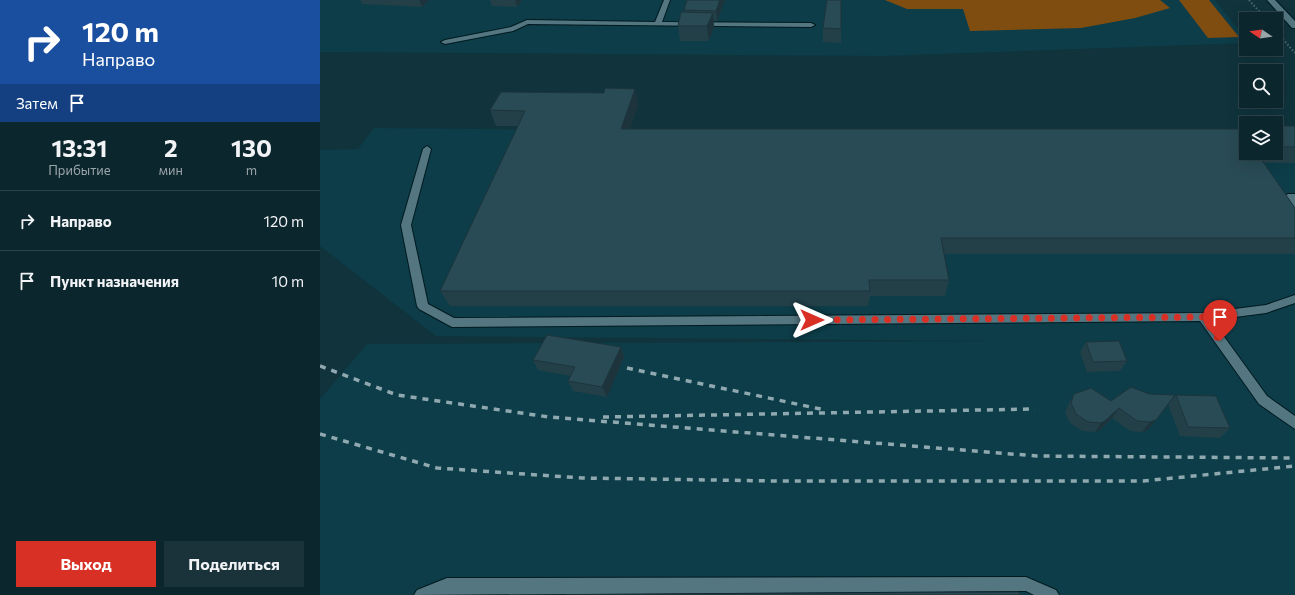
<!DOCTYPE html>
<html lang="ru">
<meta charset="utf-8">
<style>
:root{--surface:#0c262d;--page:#1a3239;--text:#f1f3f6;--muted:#9aa5aa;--line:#2c4349;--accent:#d93025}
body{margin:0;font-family:Commissioner,sans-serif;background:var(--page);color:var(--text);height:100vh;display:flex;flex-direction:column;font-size:15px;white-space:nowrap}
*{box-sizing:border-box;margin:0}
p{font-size:13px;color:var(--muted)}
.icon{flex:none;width:22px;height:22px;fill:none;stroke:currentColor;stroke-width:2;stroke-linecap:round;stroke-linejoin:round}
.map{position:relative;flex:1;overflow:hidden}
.drawer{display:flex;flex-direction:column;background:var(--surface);width:320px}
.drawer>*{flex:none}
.banner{background:#1a4fa0;color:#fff;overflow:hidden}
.needle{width:26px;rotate:283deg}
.controls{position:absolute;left:919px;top:12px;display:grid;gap:8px}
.controls a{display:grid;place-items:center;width:44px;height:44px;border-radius:0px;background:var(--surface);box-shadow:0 4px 16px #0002,0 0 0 1px var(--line);font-size:20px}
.pin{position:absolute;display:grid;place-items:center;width:34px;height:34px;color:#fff;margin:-41px -17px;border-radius:50% 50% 50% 0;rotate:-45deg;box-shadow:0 0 4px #0007}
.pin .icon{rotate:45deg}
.me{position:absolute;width:44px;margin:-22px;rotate:90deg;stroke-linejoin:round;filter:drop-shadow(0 0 3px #0008)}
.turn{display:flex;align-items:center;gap:14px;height:84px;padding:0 16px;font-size:18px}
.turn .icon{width:52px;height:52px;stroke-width:2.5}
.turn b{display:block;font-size:28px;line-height:34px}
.then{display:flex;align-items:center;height:38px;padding:0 16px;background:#0003;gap:8px;font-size:15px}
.eta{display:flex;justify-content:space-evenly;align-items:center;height:68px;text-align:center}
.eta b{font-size:24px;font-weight:700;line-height:28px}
.cta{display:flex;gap:8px;margin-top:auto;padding:8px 16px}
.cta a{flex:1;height:46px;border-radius:0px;background:var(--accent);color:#fff;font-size:16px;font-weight:700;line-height:46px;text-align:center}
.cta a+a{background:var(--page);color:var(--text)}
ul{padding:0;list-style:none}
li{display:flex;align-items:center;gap:12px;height:60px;padding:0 16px;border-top:1px solid var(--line)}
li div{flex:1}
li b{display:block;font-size:15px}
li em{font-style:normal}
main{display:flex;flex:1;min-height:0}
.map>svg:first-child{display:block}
.built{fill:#0c3d48}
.forest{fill:#804d11}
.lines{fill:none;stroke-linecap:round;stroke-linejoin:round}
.service-casing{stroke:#011a20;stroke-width:2}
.tertiary-casing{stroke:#011a20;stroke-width:2}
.path{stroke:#4e6c74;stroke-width:2;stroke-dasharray:1.5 2;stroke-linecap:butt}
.service{fill:#537680;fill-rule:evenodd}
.tertiary{fill:#537680;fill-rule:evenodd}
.rail{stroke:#90a8af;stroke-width:3.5;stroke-dasharray:6 6;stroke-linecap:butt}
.wall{fill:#234049}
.shaded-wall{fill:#1d343c}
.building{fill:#294b55;stroke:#1d343c}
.route{stroke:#d93025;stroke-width:7;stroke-dasharray:0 12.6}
</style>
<main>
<section class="drawer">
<div class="banner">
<div class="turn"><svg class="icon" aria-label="right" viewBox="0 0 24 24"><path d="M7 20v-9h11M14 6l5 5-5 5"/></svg><div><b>120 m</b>Направо</div></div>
<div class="then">Затем<svg class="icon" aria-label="arrive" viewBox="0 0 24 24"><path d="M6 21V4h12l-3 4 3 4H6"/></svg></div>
</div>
<div class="eta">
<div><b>13:31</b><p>Прибытие</p></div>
<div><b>2</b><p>мин</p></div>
<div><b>130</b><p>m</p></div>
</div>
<ul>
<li><svg class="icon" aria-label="right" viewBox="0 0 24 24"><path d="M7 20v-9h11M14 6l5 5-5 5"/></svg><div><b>Направо</b></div><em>120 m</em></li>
<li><svg class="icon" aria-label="arrive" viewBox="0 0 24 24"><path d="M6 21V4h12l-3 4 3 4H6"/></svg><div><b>Пункт назначения</b></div><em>10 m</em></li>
</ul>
<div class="cta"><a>Выход</a><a>Поделиться</a></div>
</section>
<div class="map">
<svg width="975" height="595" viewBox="0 0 975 595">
<rect width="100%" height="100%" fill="#10333c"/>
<path class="built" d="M0,0h895l31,39v4l-361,13 -565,-4z
M54,128l872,8v17h30l19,-16v458h-975v-196l47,-55 628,-3 -559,-5 -116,-90v-96l38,-1z"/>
<path class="forest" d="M565,0h275l10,8 -35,10 -54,10 -111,3 -7,-22h-56z
M859,0h30l30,37 -31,1z"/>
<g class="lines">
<defs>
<path id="service" d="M344,0h6l-8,22 149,1 4,2 -4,2 -283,-3 -15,7 -68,13 -4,-2 4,-2 66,-13 16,-7 128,2z
M107,146l4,3 -20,76 17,79 26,14 749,-5 63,-8 29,-10v8l-29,10 -54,7 55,76 28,20v13l-36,-25 -59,-83 -748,6 -33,-18 -2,-3 -16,-81 22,-76z
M975,194v16l-3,-1 -9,-12 5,-3z
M706,577l30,13 3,5h-25l-8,-4 -612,4 3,-5 30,-12z"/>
<path id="tertiary" d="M947,0h8l20,21v7h-3z"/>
</defs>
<use href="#service" class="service-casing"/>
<use href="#tertiary" class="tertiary-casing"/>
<path class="path" d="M929,0l17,19
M956,31l19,22"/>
<use href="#service" class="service"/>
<use href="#tertiary" class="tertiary"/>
<path class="rail" d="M0,366l77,29 152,22 488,39 258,2
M307,368l198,42
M283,417l432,-8
M0,434l117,34 145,10 195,3h366l152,-15"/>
</g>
<path class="wall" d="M40,0h69l-7,7 -60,-3z
M170,0h32l-5,7 -25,-1z
M367,0h38l-8,21h-4l1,6 -5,14h-29l-2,-15 6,-14v-2z
M503,28l18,1v14l-18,-1z
M284,93l34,11 -8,25 616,24h30v-27h19v37h-31l31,45v46h-351l5,26 -4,16h-75l-2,10h-418l-10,-15 78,-165h-22l-6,-16z
M766,342l41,19 -7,10 -33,1 -7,-20z
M301,347l3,10 -17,40 -34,-6 -5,-10 3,-5 -33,-6 -5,-10z
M754,394l37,7 38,-7 26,1 -27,35 -6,2 -12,-1 -18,-13 -12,12 -5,2 -13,-1 -12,-8 -5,-10 4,-10z
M856,395l54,33 -10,10 -40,-2 -12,-32z"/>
<path class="shaded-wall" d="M99,0h10l-7,7z
M195,0h7l-5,7z
M400,0h5l-8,21 -1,-10z
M393,13l1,14 -5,14 -2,-15z
M315,89l3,15 -13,40 -4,-15z
M301,347l3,10 -17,40 -5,-10z
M799,408l-7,10 -12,12 -5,2 6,-9z
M836,420l-8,10 -6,2 8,-10z"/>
<path class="building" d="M367,0h33l-4,11 -32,-1z
M507,0h14v29l-18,-1z
M361,12l32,1 -6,13h-29z
M285,88l30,1 -14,40h625v24h11l38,55v30h-354l8,42h-80l1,11h-430l85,-180 -35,-1 11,-18 103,1z
M956,126h19v21h-19z
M227,335l74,12 -19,40 -34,-6 7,-14 -42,-7z
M799,341l8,20 -34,1 -7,-20z
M811,387l18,7 26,1 -19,25 -6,2 -13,-1 -18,-13 -13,12 -5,3 -13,-1 -12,-8 -5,-11 3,-9 17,-6 20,13z
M856,395l40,1 14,32 -42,-1z
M699,592l1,3h-454z"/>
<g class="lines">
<path class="route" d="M492,320l391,-3 17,24"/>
</g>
</svg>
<div class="controls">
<a><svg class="needle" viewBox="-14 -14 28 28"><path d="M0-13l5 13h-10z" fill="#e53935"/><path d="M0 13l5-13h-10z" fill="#9aa5aa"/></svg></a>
<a><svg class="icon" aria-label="search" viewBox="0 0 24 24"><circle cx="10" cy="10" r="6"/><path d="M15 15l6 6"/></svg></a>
<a><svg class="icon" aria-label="layers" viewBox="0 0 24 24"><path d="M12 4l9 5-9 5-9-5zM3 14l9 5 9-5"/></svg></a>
</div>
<div class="pin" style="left:900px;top:341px;background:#d93025"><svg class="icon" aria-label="arrive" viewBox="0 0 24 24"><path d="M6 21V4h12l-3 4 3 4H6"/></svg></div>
<svg class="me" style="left:492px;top:320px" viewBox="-20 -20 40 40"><path d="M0-17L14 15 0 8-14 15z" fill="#d93025" stroke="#fff" stroke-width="4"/></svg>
</div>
</main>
